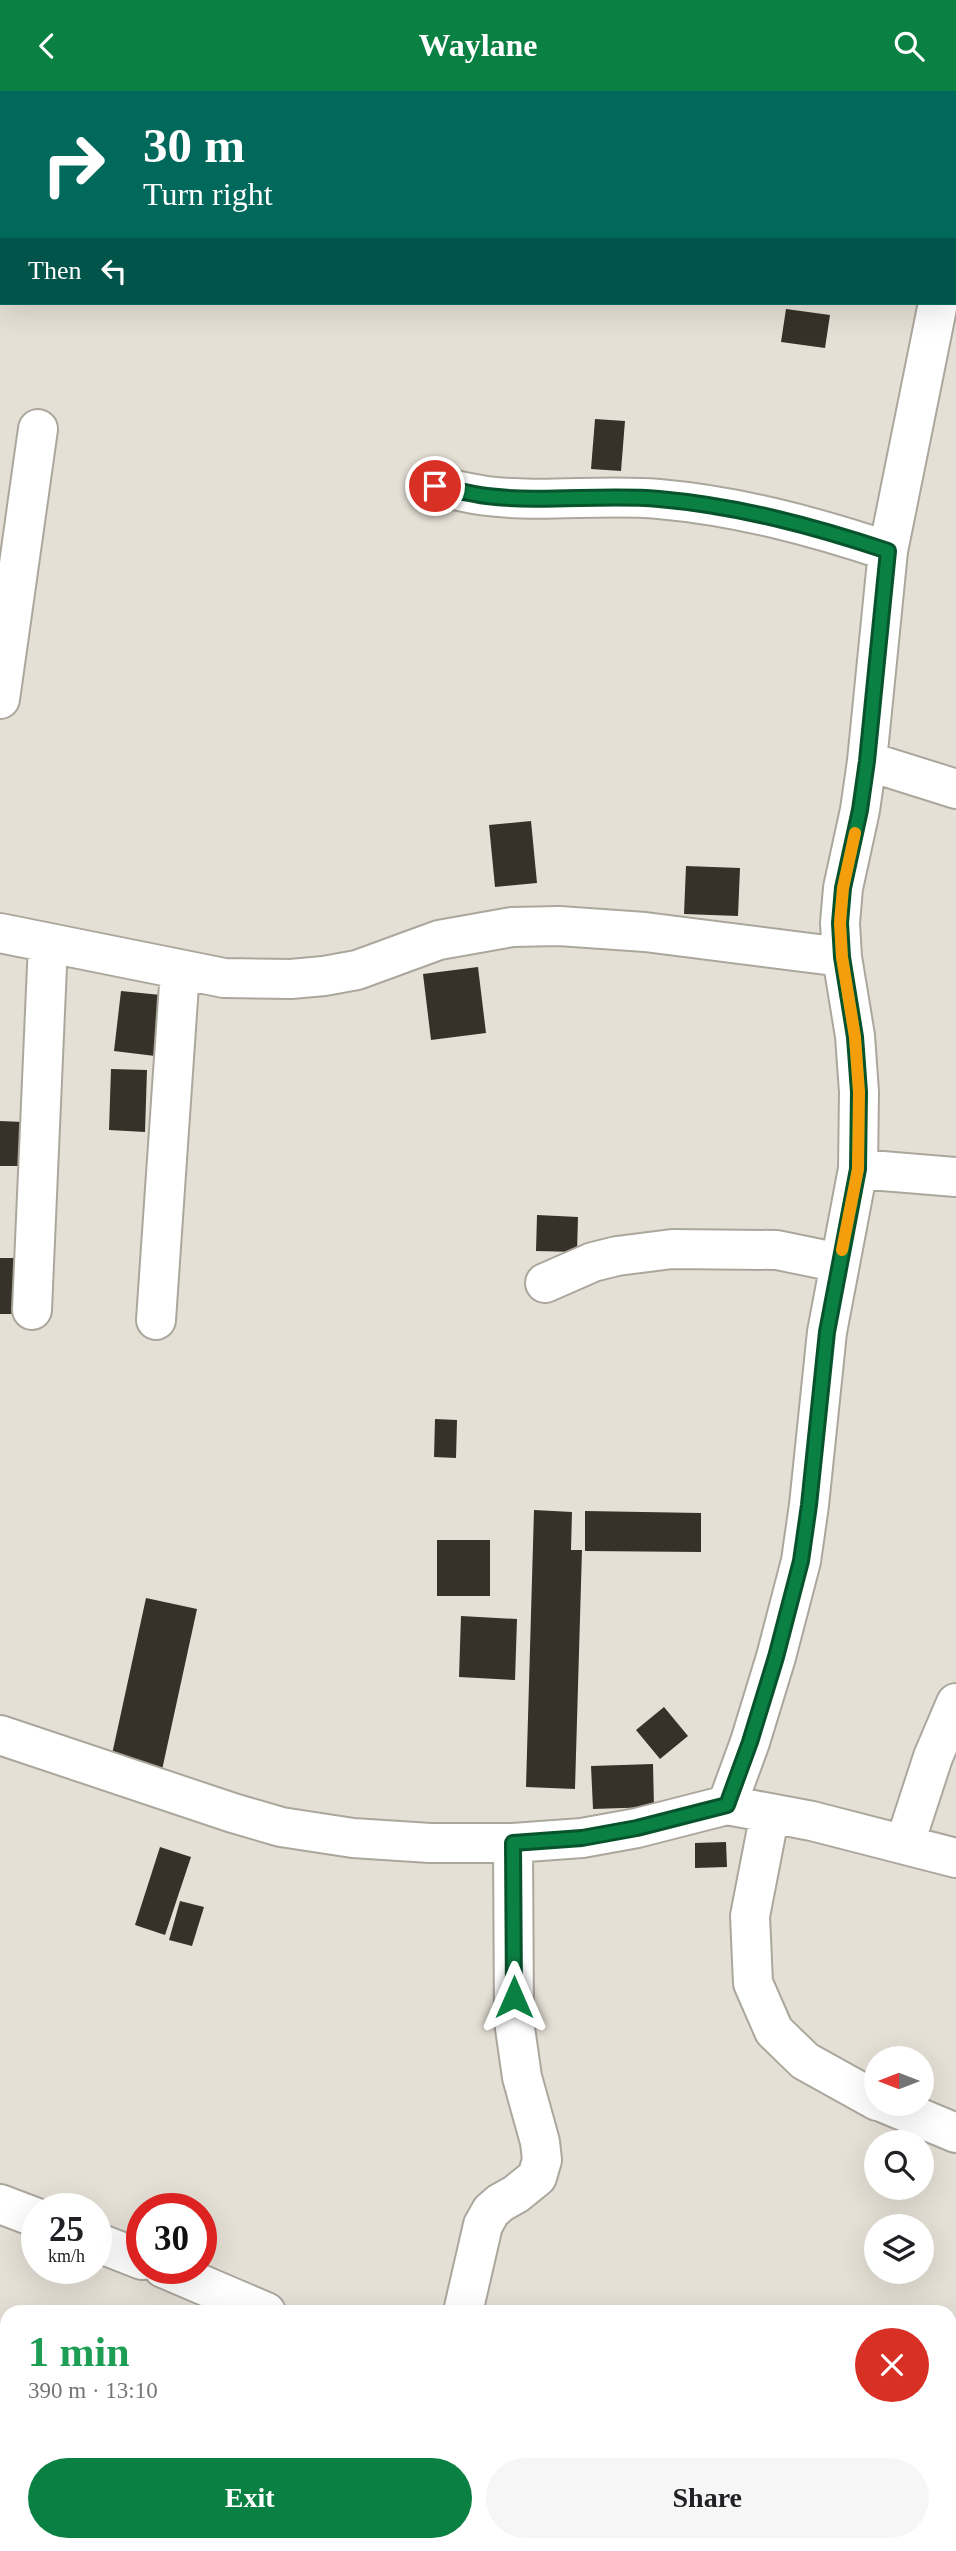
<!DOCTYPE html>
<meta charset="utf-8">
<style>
:root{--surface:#fff;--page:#f6f6f6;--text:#202124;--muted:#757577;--accent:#0b8043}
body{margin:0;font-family:Georgia,serif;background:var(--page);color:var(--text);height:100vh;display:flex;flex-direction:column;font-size:26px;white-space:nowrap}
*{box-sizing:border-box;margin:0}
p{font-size:23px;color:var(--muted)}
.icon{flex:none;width:38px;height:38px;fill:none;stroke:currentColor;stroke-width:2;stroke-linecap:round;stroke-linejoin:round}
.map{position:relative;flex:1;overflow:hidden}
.side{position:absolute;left:0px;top:2214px;width:957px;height:247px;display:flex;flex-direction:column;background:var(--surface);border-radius:21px 21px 0 0;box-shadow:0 7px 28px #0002}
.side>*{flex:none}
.hud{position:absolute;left:0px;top:0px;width:957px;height:214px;box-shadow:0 7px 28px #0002;background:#00695c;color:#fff;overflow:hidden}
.needle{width:46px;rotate:270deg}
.buttons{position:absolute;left:864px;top:1955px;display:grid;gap:14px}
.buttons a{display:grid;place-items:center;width:70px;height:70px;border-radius:50%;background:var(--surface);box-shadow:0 7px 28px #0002;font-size:35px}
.speed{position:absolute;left:21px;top:2102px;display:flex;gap:14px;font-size:35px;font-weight:700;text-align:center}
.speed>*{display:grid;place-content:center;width:91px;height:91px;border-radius:50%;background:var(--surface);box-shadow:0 7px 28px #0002;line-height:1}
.speed small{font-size:18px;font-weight:400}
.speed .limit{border:10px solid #d22;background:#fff;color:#111}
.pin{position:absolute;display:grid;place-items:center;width:60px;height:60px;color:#fff;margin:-30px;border:4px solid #fff;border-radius:50%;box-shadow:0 2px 7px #0007}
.me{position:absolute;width:77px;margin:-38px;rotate:0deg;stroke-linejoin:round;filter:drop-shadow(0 0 5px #0008)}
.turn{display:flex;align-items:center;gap:24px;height:147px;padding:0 28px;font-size:32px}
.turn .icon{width:91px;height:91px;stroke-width:2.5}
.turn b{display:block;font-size:49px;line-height:60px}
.then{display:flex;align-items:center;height:66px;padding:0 28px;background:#0003;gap:14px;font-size:26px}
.round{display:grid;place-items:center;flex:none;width:74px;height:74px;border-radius:37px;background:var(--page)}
.head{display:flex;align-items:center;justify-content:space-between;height:119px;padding:0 28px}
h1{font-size:42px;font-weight:700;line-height:52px;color:#1e9e55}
.primary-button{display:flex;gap:14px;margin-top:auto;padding:14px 28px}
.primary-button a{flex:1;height:80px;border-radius:42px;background:var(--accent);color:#fff;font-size:28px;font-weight:700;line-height:80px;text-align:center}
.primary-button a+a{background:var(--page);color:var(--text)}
header{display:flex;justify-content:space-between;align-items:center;height:91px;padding:0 28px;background:var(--accent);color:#fff;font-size:32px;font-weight:700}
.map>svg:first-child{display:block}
.building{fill:#363229}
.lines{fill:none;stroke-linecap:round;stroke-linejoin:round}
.street-casing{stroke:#aba79c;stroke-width:42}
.street{stroke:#fff;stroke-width:38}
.route-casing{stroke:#07532c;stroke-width:18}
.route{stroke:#0b8043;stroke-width:12}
.slow{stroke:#f59e0b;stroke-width:12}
</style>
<header><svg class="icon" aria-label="back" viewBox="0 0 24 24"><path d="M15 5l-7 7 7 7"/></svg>Waylane<svg class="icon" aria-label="search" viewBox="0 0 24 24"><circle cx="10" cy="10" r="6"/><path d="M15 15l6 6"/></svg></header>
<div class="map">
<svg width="956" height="2460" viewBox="0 0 956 2460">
<rect width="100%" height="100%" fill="#e5e0d5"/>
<path class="building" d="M786,218l44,6 -5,33 -44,-6z
M595,328l30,2 -4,50 -30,-2z
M531,730l6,62 -42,4 -6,-62z
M686,775l54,2 -2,48 -54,-2z
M478,876l8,66 -55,7 -8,-66z
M121,900l40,4 -6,61 -41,-5z
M111,978l36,1 -2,62 -36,-2z
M0,1030l24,1 -1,44h-23z
M537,1124l41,2 -1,35 -41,-1z
M0,1167h19l-2,56h-17z
M435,1328l22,1 -1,38 -22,-1z
M534,1419l38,2 -1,38h11l-7,239 -49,-2z
M585,1420l116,2v39l-116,-1z
M437,1449h53v56h-53z
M146,1507l51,11 -35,161 -51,-11z
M461,1525l56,3 -2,61 -56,-3z
M664,1616l24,29 -28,23 -24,-29z
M653,1673l1,43 -61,2 -2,-43z
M726,1751l1,25 -32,1v-25z
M160,1756l31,10 -26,78 -30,-10z
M180,1810l24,6 -12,39 -23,-6z"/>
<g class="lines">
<defs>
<path id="street" d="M956,113v-4
M435,395c17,3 35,8 52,10 57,7 115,-2 172,3 79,7 154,27 229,52
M0,608l38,-270
M867,670l89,28
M0,842l224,45 67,1 33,-3 33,-6 82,-30 73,-13 47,-1 86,6 197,25
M858,1078l98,8
M545,1192l48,-21 24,-6 55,-7 105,1 63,13
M32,1219l16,-367
M156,1229l24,-350
M0,1644l233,78 48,14 72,11 77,5h83l69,-5 55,-10 90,-23 85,16 144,37
M727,1714l23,-63 26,-85 25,-96 8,-56 18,-173 31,-163 1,-77 -4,-56 -13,-79 -2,-34 3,-35 17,-78 7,-49 21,-210 50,-248
M770,1722l-20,103 3,67 21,48 31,30 72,40
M905,1752l28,-86 23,-54
M884,2012l72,30
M0,2113l37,14
M96,2151l46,18
M163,2177l103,44
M463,2221l20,-87 8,-14 9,-8 16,-9 21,-17 5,-17 -2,-18 -18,-65 -8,-56 -1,-178
M308,2460l2,-6"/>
</defs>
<use href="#street" class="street-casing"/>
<use href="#street" class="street"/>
</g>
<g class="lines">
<defs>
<path id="route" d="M435,395c17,3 35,8 52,10 57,7 115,-2 172,3 79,7 154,27 229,52l-21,210 -7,49 -17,78 -3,35 2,34 13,80 4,55 -1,77 -31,163 -18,173 -8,56 -25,96 -26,85 -23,63 -90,23 -55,10 -69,5 1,154"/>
</defs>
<use href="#route" class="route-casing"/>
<use href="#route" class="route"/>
<path class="slow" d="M842,1159l16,-81 1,-77 -4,-55 -13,-80 -2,-34 3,-35 12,-55"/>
</g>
</svg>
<div class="buttons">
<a><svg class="needle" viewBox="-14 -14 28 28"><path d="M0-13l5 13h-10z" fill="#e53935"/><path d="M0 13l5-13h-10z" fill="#757577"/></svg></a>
<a><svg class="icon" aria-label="search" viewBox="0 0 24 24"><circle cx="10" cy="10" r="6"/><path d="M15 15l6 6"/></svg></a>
<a><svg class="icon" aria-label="layers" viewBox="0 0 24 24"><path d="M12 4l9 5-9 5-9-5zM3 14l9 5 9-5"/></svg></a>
</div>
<div class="speed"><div>25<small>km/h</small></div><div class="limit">30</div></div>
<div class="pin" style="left:435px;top:395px;background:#d93025"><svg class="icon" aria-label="arrive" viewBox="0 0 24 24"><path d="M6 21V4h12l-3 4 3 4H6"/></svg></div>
<svg class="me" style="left:514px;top:1906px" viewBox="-20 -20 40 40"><path d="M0-17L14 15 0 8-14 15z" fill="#0b8043" stroke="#fff" stroke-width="4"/></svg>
<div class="hud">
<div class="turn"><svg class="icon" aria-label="right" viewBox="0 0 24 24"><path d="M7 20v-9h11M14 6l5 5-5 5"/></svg><div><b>30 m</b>Turn right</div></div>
<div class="then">Then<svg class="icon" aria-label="left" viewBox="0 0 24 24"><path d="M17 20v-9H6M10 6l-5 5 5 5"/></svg></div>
</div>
<section class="side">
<div class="head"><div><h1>1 min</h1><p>390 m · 13:10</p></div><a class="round" style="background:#d93025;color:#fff"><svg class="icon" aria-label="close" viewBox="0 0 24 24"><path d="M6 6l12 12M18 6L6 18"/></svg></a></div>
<div class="primary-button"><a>Exit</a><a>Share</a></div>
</section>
</div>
